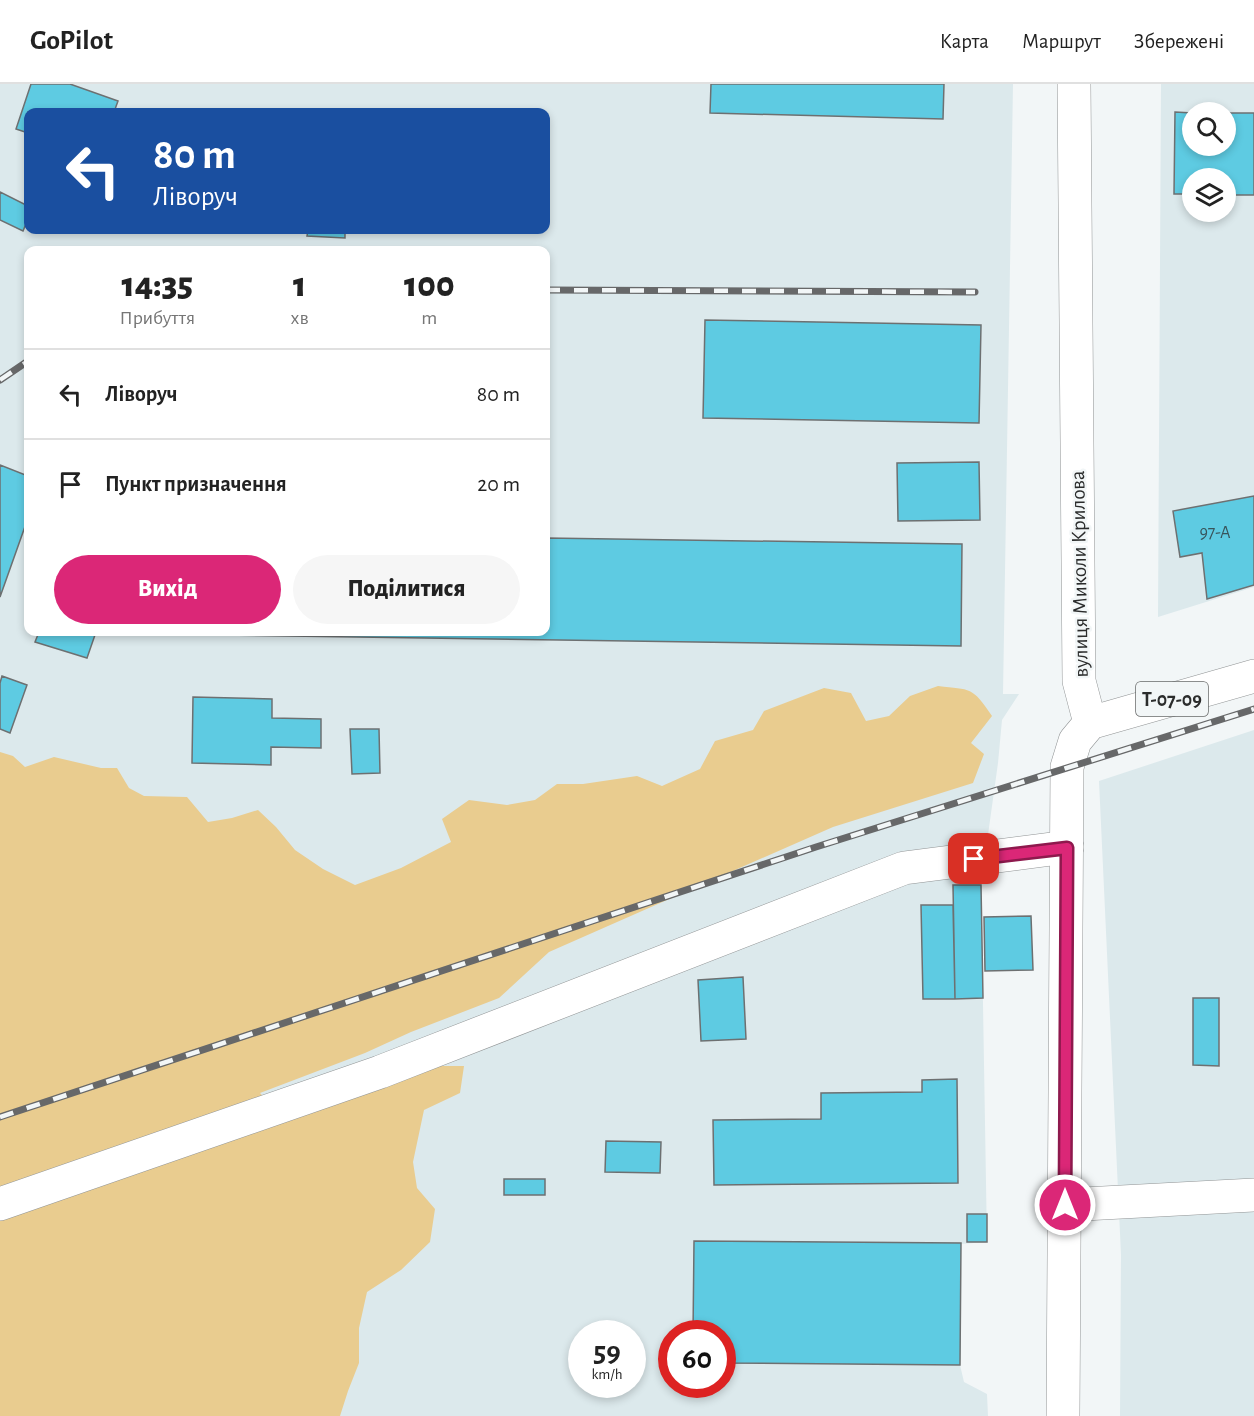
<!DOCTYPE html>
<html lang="uk">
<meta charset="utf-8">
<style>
:root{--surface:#fff;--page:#f6f6f6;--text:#222;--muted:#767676;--line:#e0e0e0;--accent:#db2777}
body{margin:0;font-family:"Alegreya Sans",sans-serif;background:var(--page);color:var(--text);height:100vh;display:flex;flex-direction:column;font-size:22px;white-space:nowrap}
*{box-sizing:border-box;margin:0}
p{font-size:20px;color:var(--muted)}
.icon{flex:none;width:33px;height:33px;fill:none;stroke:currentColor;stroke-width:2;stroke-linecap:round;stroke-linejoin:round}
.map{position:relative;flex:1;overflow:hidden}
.sheet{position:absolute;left:24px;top:162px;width:526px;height:390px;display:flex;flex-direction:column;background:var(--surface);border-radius:12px;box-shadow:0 3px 9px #0003}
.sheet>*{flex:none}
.hud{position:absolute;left:24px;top:24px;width:526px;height:126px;border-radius:12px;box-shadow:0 3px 9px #0003;background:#1a4fa0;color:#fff;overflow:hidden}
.controls{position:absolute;left:1182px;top:18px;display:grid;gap:12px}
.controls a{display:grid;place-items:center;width:54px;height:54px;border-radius:50%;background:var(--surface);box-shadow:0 3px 9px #0003;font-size:30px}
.speed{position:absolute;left:568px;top:1236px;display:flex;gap:12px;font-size:30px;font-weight:700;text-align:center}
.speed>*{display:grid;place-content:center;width:78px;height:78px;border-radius:50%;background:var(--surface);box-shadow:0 3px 9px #0003;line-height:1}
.speed small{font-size:15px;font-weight:400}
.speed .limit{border:9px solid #d22;background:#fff;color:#111}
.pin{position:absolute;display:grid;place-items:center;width:51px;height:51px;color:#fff;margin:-26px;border-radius:12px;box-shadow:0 3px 9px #0006}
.me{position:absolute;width:66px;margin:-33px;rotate:0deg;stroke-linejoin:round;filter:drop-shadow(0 0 4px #0008)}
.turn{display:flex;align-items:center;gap:21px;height:126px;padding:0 30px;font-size:27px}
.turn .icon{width:78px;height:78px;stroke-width:2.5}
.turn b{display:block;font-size:42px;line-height:51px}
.eta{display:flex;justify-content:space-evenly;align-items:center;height:102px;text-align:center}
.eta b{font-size:36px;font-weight:800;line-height:42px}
.button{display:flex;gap:12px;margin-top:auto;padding:12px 30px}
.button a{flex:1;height:69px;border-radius:36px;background:var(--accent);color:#fff;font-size:24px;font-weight:800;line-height:69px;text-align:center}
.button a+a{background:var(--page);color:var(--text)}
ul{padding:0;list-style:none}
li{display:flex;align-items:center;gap:18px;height:90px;padding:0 30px;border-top:2px solid var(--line)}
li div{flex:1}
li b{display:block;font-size:22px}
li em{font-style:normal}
header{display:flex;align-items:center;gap:36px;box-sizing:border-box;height:84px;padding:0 30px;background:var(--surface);border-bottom:2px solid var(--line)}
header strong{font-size:28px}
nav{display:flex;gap:33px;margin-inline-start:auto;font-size:21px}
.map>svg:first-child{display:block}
.built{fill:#dce9ec;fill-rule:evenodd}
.green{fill:#e9cc8f}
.building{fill:#5ecbe2;stroke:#6d7071;stroke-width:1.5}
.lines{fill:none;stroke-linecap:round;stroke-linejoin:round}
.minor-casing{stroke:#919495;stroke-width:34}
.major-casing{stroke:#919495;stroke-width:34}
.minor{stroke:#fff;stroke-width:33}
.major{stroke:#fff;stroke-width:33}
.rail-casing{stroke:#676869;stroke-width:7}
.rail{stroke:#f2f6f7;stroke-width:4.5;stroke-dasharray:14;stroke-linecap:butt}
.route-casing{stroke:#8e194d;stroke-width:15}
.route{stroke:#db2777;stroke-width:10}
.labels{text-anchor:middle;stroke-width:5;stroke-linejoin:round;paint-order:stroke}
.number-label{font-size:18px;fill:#38545a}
.shield{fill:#f2f6f7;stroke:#676969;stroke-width:1.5}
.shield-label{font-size:20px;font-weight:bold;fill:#2b2c2c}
.street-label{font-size:21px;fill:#2b2c2c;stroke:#f2f6f7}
</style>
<header>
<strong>GoPilot</strong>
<nav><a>Карта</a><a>Маршрут</a><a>Збережені</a></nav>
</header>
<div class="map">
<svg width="1254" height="1332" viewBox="0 0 1254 1332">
<rect width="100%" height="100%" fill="#f2f6f7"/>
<path class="built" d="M0,0h1013l-10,610h16l-17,26 -4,43 -17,122 6,357 -26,2 -1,121 4,17 23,12 1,22h-988zM28,28h518v118h-518zM28,166h518v382h-518zM582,1250h51v50h-51zM672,1250h51v50h-51z
M1161,0h93v412l-81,15 7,46 22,-4 5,46 47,-14v2l-96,30zM1192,28h34v34h-34zM1192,94h34v34h-34z
M1254,646v686h-134l1,-161 -22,-474z"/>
<path class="green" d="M938,602c33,4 34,0 54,30l-21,27 13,11 -11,29 -140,44 -284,125 -50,46 -88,34 -46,21 -105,40 26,27 148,-54h30l-4,27 -36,17 -11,52 4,26 18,21 -5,33 -29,28 -34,22 -8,36v35l-11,28 -8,25h-340v-664l13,4 12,11 29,-10 47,11h16l12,20 15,8 43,1 21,25 24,-4 26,-8 18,17 19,23 28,19 32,16 46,-17 50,-26 -9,-23 27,-19 38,5 28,-5 22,-16h26l54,-8 25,10 38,-17 15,-28 38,-11 11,-19 60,-23 27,5 15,28 23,-5 21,-20z"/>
<path class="building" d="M31,0h39l48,17 -4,11h-86v21l-12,-4z
M711,0h233l-1,35 -233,-6z
M1175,28l17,1v33h34v-33h28v82h-28v-17h-34v16h-18z
M0,108l28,14v13l-5,12 -23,-11z
M308,146h37v8l-38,-2z
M705,236l276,5 -2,98 -276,-5z
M979,378l1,58 -82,1 -1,-58z
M0,381l28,11v42l-28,79z
M1254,412v89l-47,14 -5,-46 -22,4 -7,-46z
M546,454l416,6 -1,102 -812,-12v-2h397z
M39,548h57l-9,26 -52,-16z
M2,592l25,9 -17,48 -10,-4v-46z
M193,613l79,2v19l49,1v29l-50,-1v18l-79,-2z
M350,645h29l1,44 -28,1z
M953,801h28l2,113 -28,1z
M921,821h32l2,94h-32z
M1031,832l2,54 -48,1 -1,-54z
M743,893l3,62 -45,2 -3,-61z
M1193,914h26v68l-26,-1z
M957,995l1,104 -244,2 -1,-65 108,-1v-26l101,-1v-12z
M606,1057l55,1 -1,31 -55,-1z
M504,1095h41v16h-41z
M967,1130h20v28h-20z
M694,1157l267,2 -1,122 -237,-2v-29h-30z"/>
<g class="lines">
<defs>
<path id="minor" d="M1074,0l5,597 11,42
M0,1120l380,-132 524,-204 163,-21
M1065,1121l189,-10"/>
<path id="major" d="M1063,1332l4,-649 8,-26 15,-18 164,-47"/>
</defs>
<use href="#minor" class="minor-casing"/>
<use href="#major" class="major-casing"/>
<use href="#minor" class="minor"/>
<use href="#major" class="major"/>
<defs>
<path id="rail" d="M546,206l429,2
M0,296l28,-19
M0,1033l816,-270 438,-138"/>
</defs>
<use href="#rail" class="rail-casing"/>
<use href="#rail" class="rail"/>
</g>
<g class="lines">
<defs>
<path id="route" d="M974,775l93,-11 -2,357"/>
</defs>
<use href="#route" class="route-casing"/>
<use href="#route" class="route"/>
</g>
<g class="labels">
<g class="number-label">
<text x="1215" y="454">97-А</text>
</g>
<rect class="shield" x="1136" y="598" width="72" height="34" rx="4.5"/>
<g class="shield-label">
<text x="1172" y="622">Т-07-09</text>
</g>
<g class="street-label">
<text transform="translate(1079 490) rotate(-91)" y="7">вулиця Миколи Крилова</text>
</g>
</g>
</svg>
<div class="controls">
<a><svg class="icon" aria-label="search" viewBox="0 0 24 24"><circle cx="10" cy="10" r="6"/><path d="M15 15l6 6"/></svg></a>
<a><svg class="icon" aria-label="layers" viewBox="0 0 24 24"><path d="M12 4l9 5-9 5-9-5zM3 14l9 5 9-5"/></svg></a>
</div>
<div class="speed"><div>59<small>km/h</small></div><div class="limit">60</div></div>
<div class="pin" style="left:974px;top:775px;background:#d93025"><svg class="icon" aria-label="arrive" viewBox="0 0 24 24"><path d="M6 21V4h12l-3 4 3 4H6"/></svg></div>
<svg class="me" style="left:1065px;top:1121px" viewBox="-20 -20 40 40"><circle r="17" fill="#db2777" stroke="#fff" stroke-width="3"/><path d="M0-11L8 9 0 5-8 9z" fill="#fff"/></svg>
<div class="hud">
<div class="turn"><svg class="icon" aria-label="left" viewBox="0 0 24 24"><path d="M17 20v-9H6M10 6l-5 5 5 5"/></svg><div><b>80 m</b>Ліворуч</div></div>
</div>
<section class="sheet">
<div class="eta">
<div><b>14:35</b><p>Прибуття</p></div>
<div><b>1</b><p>хв</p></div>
<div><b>100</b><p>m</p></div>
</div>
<ul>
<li><svg class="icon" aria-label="left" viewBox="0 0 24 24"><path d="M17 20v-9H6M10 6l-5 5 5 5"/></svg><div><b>Ліворуч</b></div><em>80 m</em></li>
<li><svg class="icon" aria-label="arrive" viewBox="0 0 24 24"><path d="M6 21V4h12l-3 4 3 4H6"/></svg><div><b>Пункт призначення</b></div><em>20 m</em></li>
</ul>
<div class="button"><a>Вихід</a><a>Поділитися</a></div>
</section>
</div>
